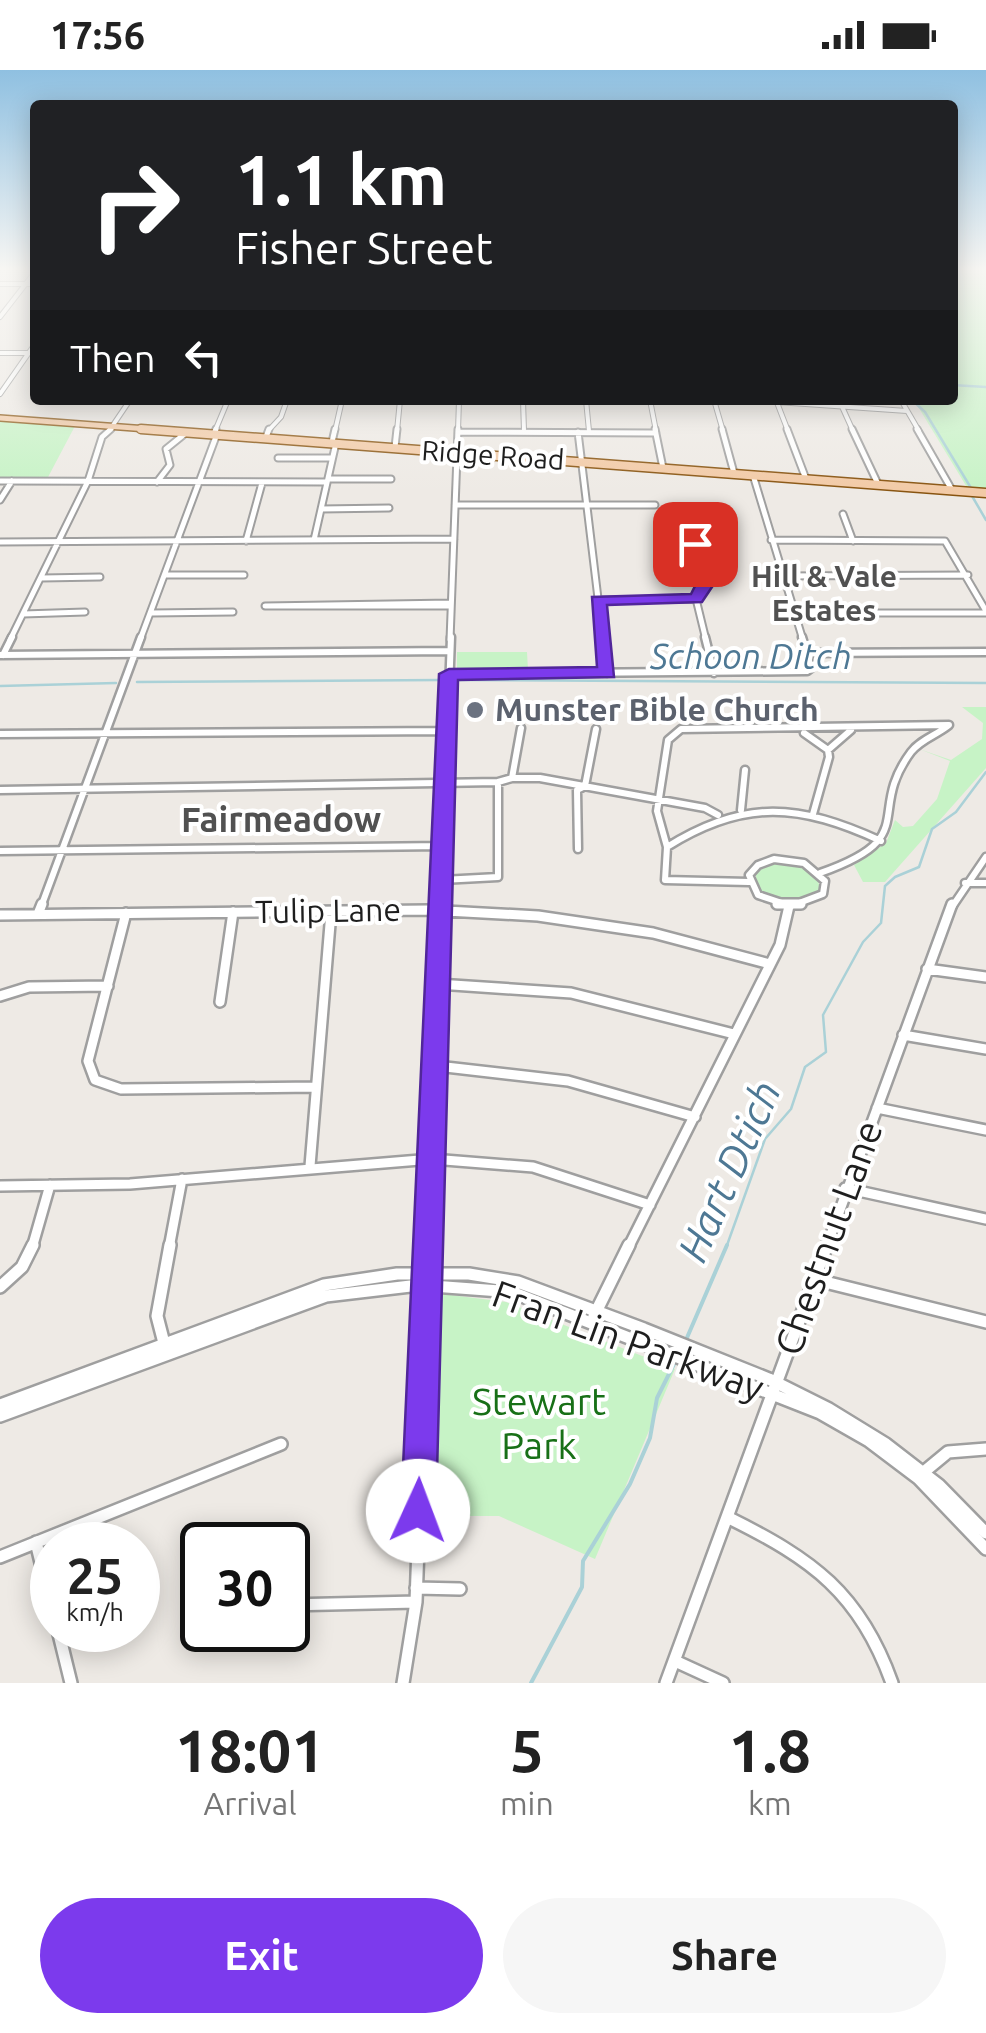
<!DOCTYPE html>
<style>
:root{--surface:#fff;--page:#f6f6f6;--text:#222;--muted:#767676;--accent:#7c3aed}
body{margin:0;font-family:Ubuntu,sans-serif;background:var(--page);color:var(--text);height:100vh;display:flex;flex-direction:column;font-size:38px;white-space:nowrap}
*{box-sizing:border-box;margin:0}
p{font-size:32px;color:var(--muted)}
.icon{flex:none;width:55px;height:55px;fill:none;stroke:currentColor;stroke-width:2;stroke-linecap:round;stroke-linejoin:round}
.map{position:relative;height:1613px;overflow:hidden}
.drawer{display:flex;flex-direction:column;background:var(--surface);flex:1}
.drawer>*{flex:none}
.banner{position:absolute;left:30px;top:30px;width:928px;height:305px;border-radius:10px;box-shadow:0 5px 25px #0003;background:#202124;color:#fff;overflow:hidden}
.speed{position:absolute;left:30px;top:1452px;display:flex;gap:20px;font-size:50px;font-weight:700;text-align:center}
.speed>*{display:grid;place-content:center;width:130px;height:130px;border-radius:50%;background:var(--surface);box-shadow:0 5px 25px #0003;line-height:1}
.speed small{font-size:25px;font-weight:400}
.speed .limit{border:5px solid #111;border-radius:15px;background:#fff;color:#111}
.pin{position:absolute;display:grid;place-items:center;width:85px;height:85px;color:#fff;margin:-42px;border-radius:20px;box-shadow:0 5px 15px #0006}
.me{position:absolute;width:110px;margin:-55px;rotate:2deg;stroke-linejoin:round;filter:drop-shadow(0 0 8px #0008)}
.turn{display:flex;align-items:center;gap:35px;height:210px;padding:0 40px;font-size:45px}
.turn .icon{width:130px;height:130px;stroke-width:2.5}
.turn b{display:block;font-size:70px;line-height:85px}
.then{display:flex;align-items:center;height:95px;padding:0 40px;background:#0003;gap:20px;font-size:38px}
.eta{display:flex;justify-content:space-evenly;align-items:center;height:170px;text-align:center}
.eta b{font-size:60px;font-weight:600;line-height:70px}
.primary-button{display:flex;gap:20px;margin-top:auto;padding:20px 40px}
.primary-button a{flex:1;height:115px;border-radius:60px;background:var(--accent);color:#fff;font-size:40px;font-weight:600;line-height:115px;text-align:center}
.primary-button a+a{background:var(--page);color:var(--text)}
.status{display:flex;justify-content:space-between;align-items:center;height:70px;padding:0 50px;background:var(--surface);direction:ltr}
.status svg{height:28px;fill:currentColor}
.map>svg:first-child{display:block}
.park{fill:#c7f3c6}
.lines{fill:none;stroke-linecap:round;stroke-linejoin:round}
.stream-far1{stroke:#aad1d7;stroke-width:2.5}
.stream{stroke:#aad1d7;stroke-width:4}
.minor-far4-casing{stroke:#9f9f9f;stroke-width:6}
.minor-far3-casing{stroke:#9f9f9f;stroke-width:9}
.minor-far2-casing{stroke:#9f9f9f;stroke-width:11}
.minor-far1-casing{stroke:#9f9f9f;stroke-width:14}
.minor-casing{stroke:#9f9f9f;stroke-width:16}
.major-far1-casing{stroke:#885410;stroke-width:8}
.major-casing{stroke:#885410;stroke-width:11}
.minor-far4{stroke:#fff;stroke-width:4}
.minor-far3{stroke:#fff;stroke-width:5}
.minor-far2{stroke:#fff;stroke-width:6}
.minor-far1{stroke:#fff;stroke-width:9}
.minor{stroke:#fff;stroke-width:11}
.major-far1{stroke:#f2caa6;stroke-width:5}
.major{stroke:#f2caa6;stroke-width:8}
.route{fill:#7c3aed;stroke:#51269a;stroke-width:2.5}
.worship-dot{fill:#6b7280;stroke:#fff;stroke-width:4}
.labels{text-anchor:middle;stroke-width:8;stroke-linejoin:round;paint-order:stroke}
.far-street-label{font-size:28px;fill:#1e1e1e;stroke:#fff}
.far-neighbourhood-label{font-size:30px;font-weight:bold;fill:#515151;stroke:#fff}
.worship-label{font-size:32px;font-weight:bold;fill:#5b616d;stroke:#fff;text-anchor:start}
.street-label{font-size:32px;fill:#1e1e1e;stroke:#fff}
.water-label{font-size:35px;font-style:italic;fill:#4e7894;stroke:#fff}
.neighbourhood-label{font-size:35px;font-weight:bold;fill:#515151;stroke:#fff}
.near-street-label{font-size:38px;fill:#1e1e1e;stroke:#fff}
.near-park-label{font-size:38px;fill:#187017;stroke:#fff}
.near-water-label{font-size:42px;font-style:italic;fill:#4e7894;stroke:#fff}
</style>
<div class="status"><b>17:56</b><svg viewBox="0 0 49 12"><path d="M0 12V9h3v3zM5 12V6h3v6zM10 12V3h3v9zM15 12V0h3v12zM26 1h20v11H26zM47 4h2v5h-2z"/></svg></div>
<div class="map">
<svg width="986" height="1613" viewBox="0 0 986 1613">
<rect width="100%" height="100%" fill="#eeeae5"/>
<path class="park" d="M953,197h33v223l-18,-1 -54,-89h38z
M0,351l75,5 -28,53h-47z
M457,582h70l1,18h-71z
M962,637h24v61l-101,114h-22l-9,-17 32,-22 9,-23 8,7 10,-1 24,-27 13,-38 -31,-12 32,11 31,-21 1,-16z
M779,791l22,4 16,11 3,13 -5,6 -28,7 -28,-11 -4,-19z
M435,1223l71,9 169,67 -80,190 -96,-43h-67z"/>
<g class="lines">
<path class="stream-far1" d="M952,315l34,2
M912,330l13,12 46,76
M972,426l14,24
M455,610l531,3
M137,612l305,-2
M0,616l116,-3
M726,1178l39,-109 26,-30 14,-42 21,-15 -3,-37 40,-73 18,-19 4,-37 10,-9 24,-10 13,-38 24,-17 30,-40"/>
<path class="stream" d="M686,1270l41,-95
M531,1613l51,-96 1,-26 47,-77 20,-46 7,-40 19,-38"/>
<defs>
<path id="minor-far4" d="M0,214h35
M0,247l35,-45
M0,283h28
M0,324l35,-50
M523,330l1,31
M586,330l3,31
M650,330l6,31
M714,330l9,31
M746,330l161,11
M776,330l12,31
M839,330l14,31
M901,330l18,31
M109,361l21,-31
M215,361l13,-31
M268,361l13,-14 6,-17
M335,361l7,-31
M397,361l3,-31
M458,361l1,-31"/>
<path id="minor-far3" d="M655,359l8,39
M722,359l12,44
M787,359l19,50
M852,359l26,55
M917,359l35,61
M458,362l198,1
M578,362l25,208
M214,364l2,-5
M266,367l3,-8
M332,372l3,-13
M395,377l2,-18
M278,388h54
M753,405l50,165
M328,409h63
M0,411l327,1
M157,412l13,-17 -4,-16 21,-17
M0,430l12,-19
M455,435h200
M321,439l68,-1
M843,444l10,27
M314,470l22,-97
M771,470l174,1 41,70
M246,471l16,-58
M0,472l454,-3
M695,474l10,40 -9,15 10,41
M166,505h78
M780,506l188,-1
M42,508l58,-1
M598,530l98,-1
M451,533l-186,3h186
M152,543l81,-1
M793,543h193
M23,544l62,-2
M10,570l78,-159 14,-44 9,-8
M140,570l77,-206
M450,570l8,-211"/>
<path id="minor-far2" d="M603,567l4,36
M705,567l9,36
M806,583l180,-1
M0,585l450,-4
M3,585l9,-18
M449,604l358,-3 4,-3 -9,-31
M804,663l24,17 1,7 -16,57
M0,664l446,-3
M828,680l23,-20
M512,708h28l165,30 13,7
M0,720l498,-8
M741,740l4,-40
M667,777c78,-49 133,-43 214,-6
M578,779l-1,-59 8,-4 11,-57
M0,781l443,-5
M774,789l30,4 21,18 -2,13 -32,12 -33,-11 -9,-20 9,-10z
M442,810l56,-3v-95l14,-4 9,-50
M749,812l-84,-2 2,-33 -10,-36 11,-71 13,-11 268,-4c-12,10 -28,14 -38,27 -46,62 12,85 -91,121
M965,813h21
M41,837l100,-270
M441,837l10,-270
M952,837l34,-50"/>
<path id="minor-far1" d="M777,834h24
M126,843l-38,148 7,19 26,9 195,-2
M38,844l4,-10
M0,845l428,-5 110,6 115,17 117,31
M927,899l59,8
M438,914l133,9 163,41
M0,926l29,-9 79,-1
M220,932l13,-90
M903,965l83,14
M437,996l131,15 127,36
M877,1038l109,22
M310,1096l21,-254
M0,1116l130,-2 302,-25 101,8 117,38
M845,1118l141,31
M32,1178l18,-63
M169,1178l13,-69
M429,1178l12,-344
M628,1178l152,-303 9,-39
M826,1178l126,-344"/>
<path id="minor" d="M817,1210l169,42
M0,1217l22,-20 11,-22
M594,1246l35,-71
M165,1277l-8,-31 13,-71
M0,1335l324,-120 73,-11h72l49,8 126,47 125,50 60,30 57,35 53,41 47,48
M0,1346l326,-120 93,-11 93,7 308,121 49,28 49,37 68,71
M925,1401l23,-19 38,-3
M729,1448c83,41 131,75 163,165
M36,1472l16,66
M0,1487l281,-113
M416,1518l44,1
M288,1535l128,-3
M58,1560l13,53
M675,1591l48,22
M403,1613l13,-81 13,-357
M666,1613l161,-438"/>
<path id="major-far1" d="M0,348l174,13"/>
<path id="major" d="M141,359l845,64"/>
</defs>
<use href="#minor-far4" class="minor-far4-casing"/>
<use href="#minor-far3" class="minor-far3-casing"/>
<use href="#minor-far2" class="minor-far2-casing"/>
<use href="#minor-far1" class="minor-far1-casing"/>
<use href="#minor" class="minor-casing"/>
<use href="#major-far1" class="major-far1-casing"/>
<use href="#major" class="major-casing"/>
<use href="#minor-far4" class="minor-far4"/>
<use href="#minor-far3" class="minor-far3"/>
<use href="#minor-far2" class="minor-far2"/>
<use href="#minor-far1" class="minor-far1"/>
<use href="#minor" class="minor"/>
<use href="#major-far1" class="major-far1"/>
<use href="#major" class="major"/>
</g>
<linearGradient id="sky" x2="0" y2="1"><stop stop-color="#8fc0e1"/><stop offset="0.47" stop-color="#f7f6f3"/><stop offset="1" stop-color="#f7f6f3" stop-opacity="0"/></linearGradient>
<rect width="986" height="423" fill="url(#sky)"/>
<path class="route" d="M695,469l8,5 11,40 -12,18 -95,3 7,72 -156,3 -22,831 -5,12 -13,5 -12,-5 -5,-12 38,-837 10,-5 148,-2 -5,-70 99,-3 5,-10 -9,-40z"/>
<circle class="worship-dot" cx="475" cy="640" r="10"/>
<g class="labels">
<g class="far-street-label">
<text transform="translate(493 385) rotate(4)" y="10">Ridge Road</text>
</g>
<g class="far-neighbourhood-label">
<text x="824" y="517">Hill &amp; Vale<tspan x="824" dy="34">Estates</tspan></text>
</g>
<g class="worship-label">
<text x="495" y="651">Munster Bible Church</text>
</g>
<g class="street-label">
<text transform="translate(328 841) rotate(-1)" y="11">Tulip Lane</text>
</g>
<g class="water-label">
<text x="751" y="599">Schoon Ditch</text>
</g>
<g class="neighbourhood-label">
<text x="281" y="762">Fairmeadow</text>
</g>
<g class="near-street-label">
<text transform="translate(829 1168) rotate(-70)" y="13">Chestnut Lane</text>
<text transform="translate(628 1271) rotate(20)" y="13">Fran Lin Parkway</text>
</g>
<g class="near-park-label">
<text x="539" y="1345">Stewart<tspan x="539" dy="44">Park</tspan></text>
</g>
<g class="near-water-label">
<text transform="translate(729 1101) rotate(-66)" y="15">Hart Dtich</text>
</g>
</g>
</svg>
<div class="speed"><div>25<small>km/h</small></div><div class="limit">30</div></div>
<div class="pin" style="left:695px;top:474px;background:#d93025"><svg class="icon" aria-label="arrive" viewBox="0 0 24 24"><path d="M6 21V4h12l-3 4 3 4H6"/></svg></div>
<svg class="me" style="left:418px;top:1441px" viewBox="-20 -20 40 40"><circle r="19" fill="#fff"/><path d="M0-13L10 11 0 6-10 11z" fill="#7c3aed"/></svg>
<div class="banner">
<div class="turn"><svg class="icon" aria-label="right" viewBox="0 0 24 24"><path d="M7 20v-9h11M14 6l5 5-5 5"/></svg><div><b>1.1 km</b>Fisher Street</div></div>
<div class="then">Then<svg class="icon" aria-label="left" viewBox="0 0 24 24"><path d="M17 20v-9H6M10 6l-5 5 5 5"/></svg></div>
</div>
</div>
<section class="drawer">
<div class="eta">
<div><b>18:01</b><p>Arrival</p></div>
<div><b>5</b><p>min</p></div>
<div><b>1.8</b><p>km</p></div>
</div>
<div class="primary-button"><a>Exit</a><a>Share</a></div>
</section>
